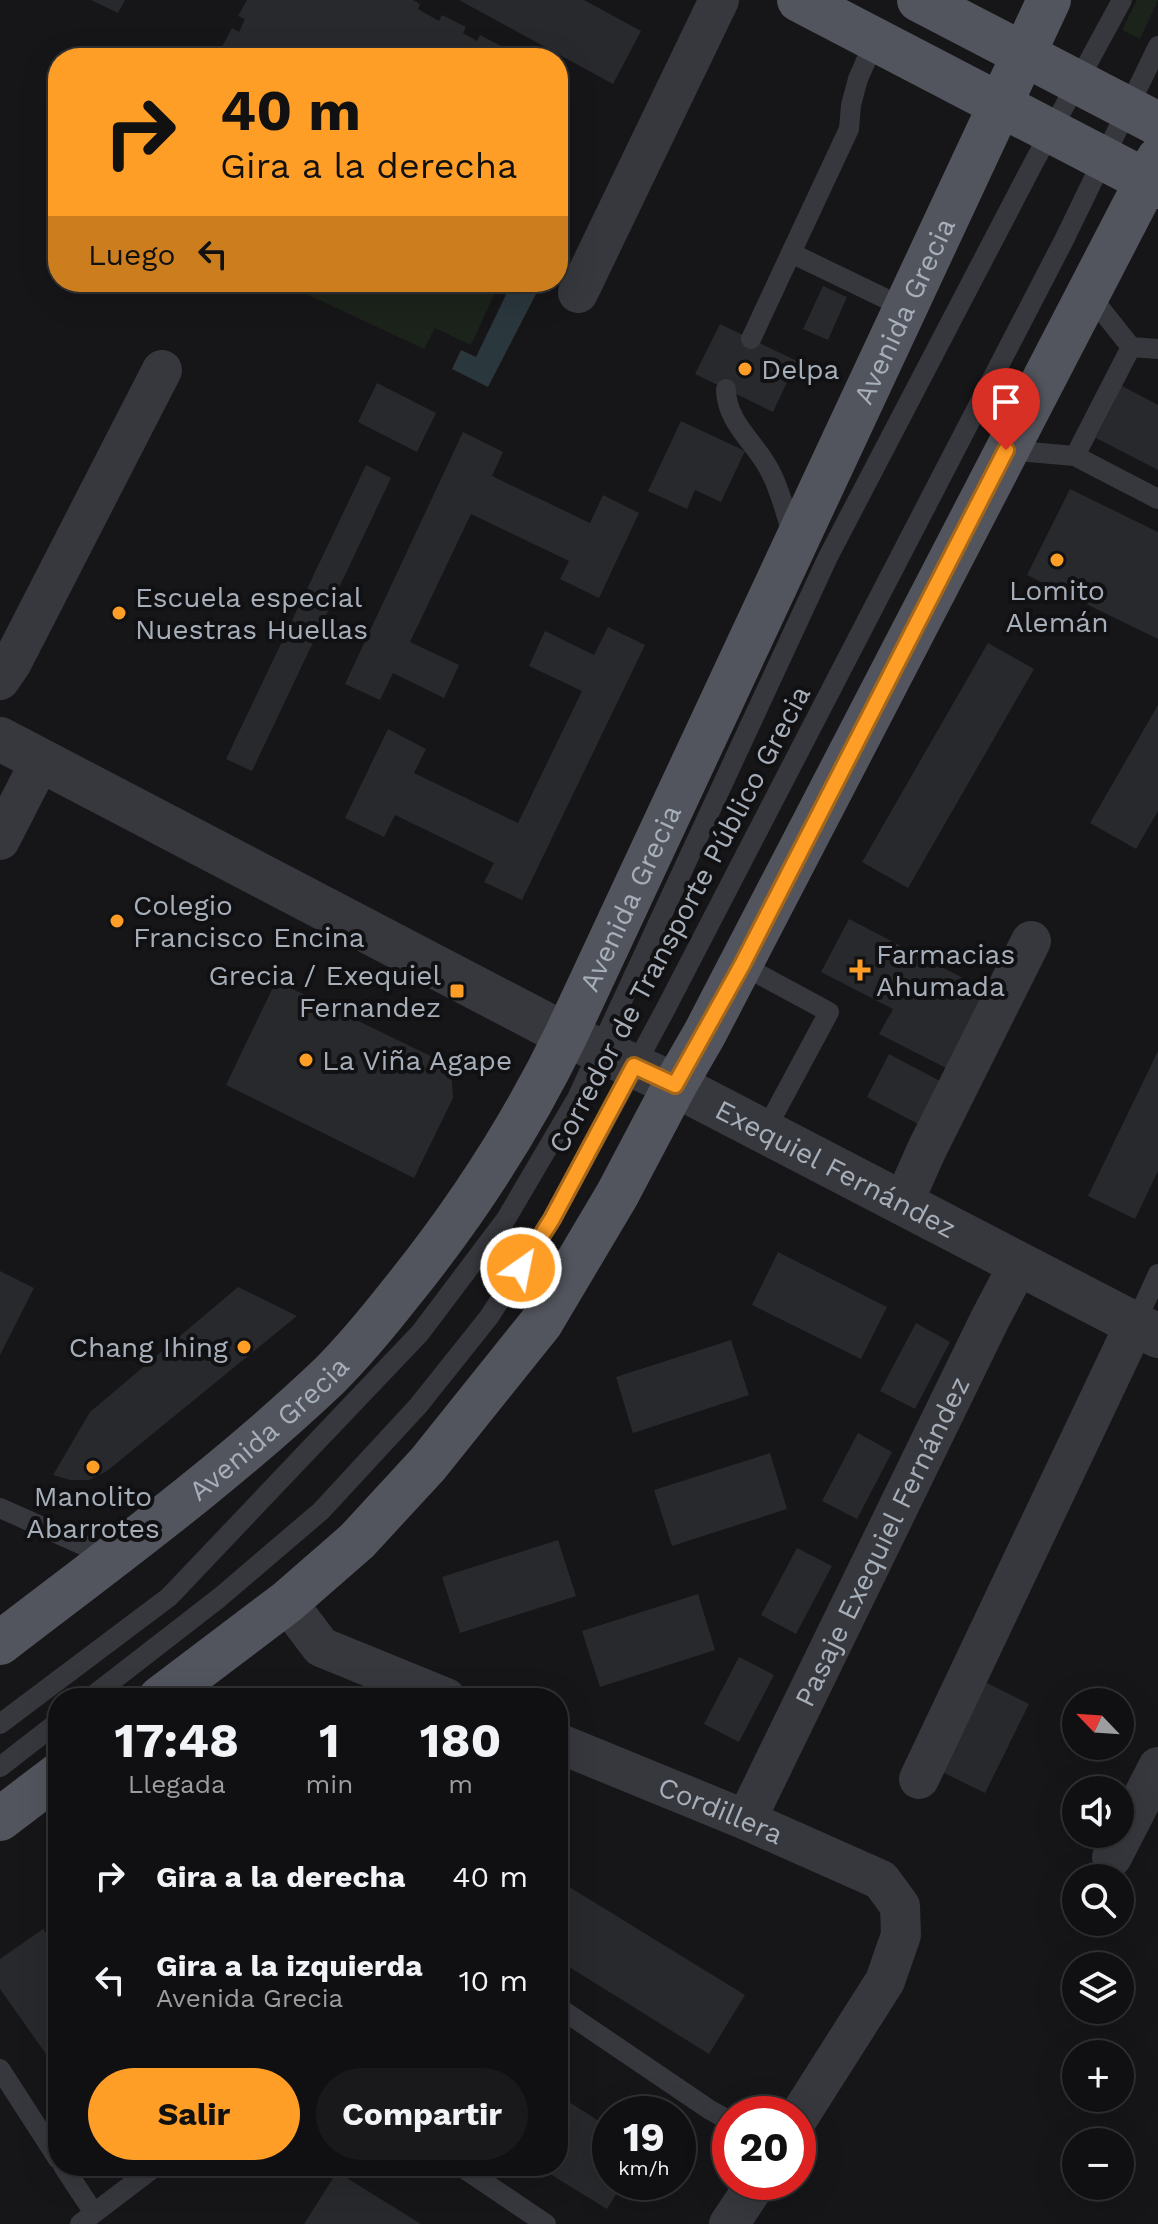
<!DOCTYPE html>
<html lang="es">
<meta charset="utf-8">
<style>
:root{--surface:#101012;--page:#19191b;--text:#f1f3f6;--muted:#9c9d9f;--line:#303032;--accent:#ff9e26}
body{margin:0;font-family:"Work Sans",sans-serif;background:var(--page);color:var(--text);height:100vh;display:flex;flex-direction:column;font-size:30px;white-space:nowrap}
*{box-sizing:border-box;margin:0}
p{font-size:26px;color:var(--muted)}
.icon{flex:none;width:44px;height:44px;fill:none;stroke:currentColor;stroke-width:2;stroke-linecap:round;stroke-linejoin:round}
.map{position:relative;flex:1;overflow:hidden}
.details{position:absolute;left:48px;top:1688px;width:520px;height:488px;display:flex;flex-direction:column;background:var(--surface);border-radius:32px;box-shadow:0 8px 32px #0002,0 0 0 2px var(--line)}
.details>*{flex:none}
.top-card{position:absolute;left:48px;top:48px;width:520px;height:244px;border-radius:32px;box-shadow:0 8px 32px #0002,0 0 0 2px var(--line);background:#ff9e26;color:#111;overflow:hidden}
.needle{width:52px;rotate:295deg}
.tools{position:absolute;left:1062px;top:1688px;display:grid;gap:16px}
.tools a{display:grid;place-items:center;width:72px;height:72px;border-radius:50%;background:var(--surface);box-shadow:0 8px 32px #0002,0 0 0 2px var(--line);font-size:40px}
.speed{position:absolute;left:592px;top:2096px;display:flex;gap:16px;font-size:40px;font-weight:700;text-align:center}
.speed>*{display:grid;place-content:center;width:104px;height:104px;border-radius:50%;background:var(--surface);box-shadow:0 8px 32px #0002,0 0 0 2px var(--line);line-height:1}
.speed small{font-size:20px;font-weight:400}
.speed .limit{border:12px solid #d22;background:#fff;color:#111}
.pin{position:absolute;display:grid;place-items:center;width:68px;height:68px;color:#fff;margin:-82px -34px;border-radius:50% 50% 50% 0;rotate:-45deg;box-shadow:0 0 8px #0007}
.pin .icon{rotate:45deg}
.me{position:absolute;width:88px;margin:-44px;rotate:33deg;stroke-linejoin:round;filter:drop-shadow(0 0 6px #0008)}
.turn{display:flex;align-items:center;gap:28px;height:168px;padding:0 40px;font-size:36px}
.turn .icon{width:104px;height:104px;stroke-width:2.5}
.turn b{display:block;font-size:56px;line-height:68px}
.then{display:flex;align-items:center;height:76px;padding:0 40px;background:#0003;gap:16px;font-size:30px}
.eta{display:flex;justify-content:space-evenly;align-items:center;height:136px;text-align:center}
.eta b{font-size:48px;font-weight:700;line-height:56px}
.cta{display:flex;gap:16px;margin-top:auto;padding:16px 40px}
.cta a{flex:1;height:92px;border-radius:48px;background:var(--accent);color:#111;font-size:32px;font-weight:700;line-height:92px;text-align:center}
.cta a+a{background:var(--page);color:var(--text)}
ul{padding:0;list-style:none}
li{display:flex;align-items:center;gap:24px;height:104px;padding:0 40px}
li div{flex:1}
li b{display:block;font-size:30px}
li em{font-style:normal}
.map>svg:first-child{display:block}
.green{fill:#1b231b}
.water{fill:#2a373d}
.building{fill:#28292c}
.lines{fill:none;stroke-linecap:round;stroke-linejoin:round}
.service{stroke:#36383d;stroke-width:20}
.minor{stroke:#36383d;stroke-width:40}
.tertiary{stroke:#36383d;stroke-width:44}
.primary{stroke:#52555d;stroke-width:44}
.route-casing{stroke:#a66719;stroke-width:20}
.route{stroke:#ff9e26;stroke-width:14}
.poi-dot{fill:#ff9e26;stroke:#111113;stroke-width:3}
.labels{text-anchor:middle;stroke-width:8;stroke-linejoin:round;paint-order:stroke}
.street-label{font-size:28px;fill:#a6aeb9;stroke:#111113}
.poi-label{font-size:28px;fill:#a6aeb9;stroke:#111113;text-anchor:start}
</style>
<div class="map">
<svg width="1158" height="2224" viewBox="0 0 1158 2224">
<rect width="100%" height="100%" fill="#161618"/>
<path class="green" d="M1137,0h21l-18,39 -18,-9z
M305,282h195l-29,63 -36,-17 -11,21 -124,-58z"/>
<path class="water" d="M512,282l24,12 -48,93 -36,-18 9,-19 15,7z"/>
<path class="building" d="M91,0h34l-7,13z
M247,0h166l7,4 -2,5 21,12 3,-6 24,12 -3,6 14,8 3,-6 44,23h-188l-20,-10 -5,10h-95l16,-30 7,4 6,-13 -7,-3z
M459,0h125l57,31 -28,53z
M823,286l24,11 -19,43 -25,-11z
M720,324l77,37 -24,51 -78,-38z
M377,383l59,30 -19,39 -59,-30z
M1122,386l36,19v65l-62,-32z
M681,421l64,30 -24,51 -26,-12 -8,19 -39,-18z
M463,432l40,20 -11,24 98,47 13,-28 36,18 -40,85 -39,-19 9,-18 -98,-47 -61,128 49,23 -15,33 -51,-25 -13,27 -35,-16z
M366,465l25,13 -139,293 -26,-12z
M1070,489l88,43v107l-131,-64z
M608,627l37,18 -123,255 -38,-18 10,-19 -99,-48 -11,22 -39,-19 43,-89 38,20 -12,24 104,50 64,-132 -53,-25 16,-35 49,24z
M988,643l46,26 -126,219 -46,-26z
M1158,705v106l-22,38 -46,-26z
M849,919l139,72 -40,78 -69,-35 14,-25 -72,-37z
M276,981l175,85 2,32 -39,80 -188,-93z
M1158,1051v120l-23,48 -47,-23z
M889,1054l51,27 -22,43 -51,-27z
M778,1252l109,55 -26,52 -109,-54z
M0,1271l34,17 -34,67z
M238,1287l59,29 -190,155 -18,9h-19l-17,-5 37,-63z
M916,1323l34,19 -35,67 -35,-18z
M731,1340l18,55 -116,38 -17,-56z
M858,1433l34,19 -35,67 -35,-18z
M770,1453l17,56 -115,37 -18,-56z
M558,1540l18,56 -116,37 -18,-56z
M797,1548l35,18 -36,68 -35,-19z
M698,1594l17,56 -115,37 -18,-56z
M739,1657l35,18 -35,67 -35,-18z
M985,1682l44,22 -44,89 -45,-22z
M558,1880l187,115 -36,59 -151,-94z
M43,1929l15,21v121l-58,-82v-30z
M558,2095l52,33v54h14l-17,27 -70,-43h21z
M337,2172l84,52h-117z"/>
<g class="lines">
<path class="service" d="M875,40l-17,39 -7,26 -2,24 -58,124 114,55
M1088,293l43,54 27,2
M751,339l40,-86
M726,389c0,35 33,56 46,86 10,20 15,44 22,65
M1006,450l69,6 83,43
M1075,456l56,-109
M742,965l87,47 -64,119
M1135,1324l23,-50
M0,1508l112,50
M90,1698l129,-100 102,-87 97,-105 71,-89 63,-98 112,-207 400,-772 94,-194
M0,1724l169,-127 251,-264 86,-114 71,-121 251,-541 205,-393 89,-164
M0,1767l58,-45
M558,2007l152,103 20,11
M0,2069l58,90
M63,2166l31,47
M460,2166l86,58
M80,2224l76,-58"/>
<g class="minor">
<path d="M578,293l141,-293"/>
<path d="M0,680l11,-16 151,-294"/>
<path d="M0,840l41,-80"/>
<path d="M903,1203l24,-54 104,-208"/>
<path d="M287,1602l34,45 125,51"/>
<path id="s1" d="M558,1743l188,77 135,60 19,26 1,29 -16,46 -87,137"/>
<path d="M919,1779l216,-455"/>
<path id="s2" d="M746,1820l244,-501 29,-55"/>
<path d="M1112,1857l46,-90"/>
<path d="M729,2224l28,-42"/>
</g>
<path class="tertiary" id="s3" d="M0,739l566,296 109,50 483,251"/>
<g class="primary">
<path d="M799,0l359,187"/>
<path d="M919,0l239,124"/>
<path id="s4" d="M0,1643c112,-86 226,-169 329,-267 25,-25 49,-54 71,-82 65,-80 121,-166 166,-259l483,-1035"/>
<path d="M160,1698l127,-96 70,-61 71,-77 113,-141 76,-128 58,-110 30,-52 453,-874"/>
<path d="M0,1819l58,-44"/>
</g>
</g>
<g class="lines">
<defs>
<path id="route" d="M521,1268l31,-49 82,-153 41,19 67,-120 264,-515"/>
</defs>
<use href="#route" class="route-casing"/>
<use href="#route" class="route"/>
</g>
<g class="poi-dot">
<circle cx="745" cy="369" r="8"/>
<circle cx="1057" cy="560" r="8"/>
<circle cx="119" cy="613" r="8"/>
<circle cx="117" cy="921" r="8"/>
<path d="M856 958h8v8h8v8h-8v8h-8v-8h-8v-8h8z"/>
<rect x="449" y="983" width="16" height="16" rx="4"/>
<circle cx="306" cy="1060" r="8"/>
<circle cx="244" cy="1347" r="8"/>
<circle cx="93" cy="1467" r="8"/>
</g>
<g class="labels">
<g class="street-label">
<text dy="10" stroke="none"><textPath href="#s4" startOffset="1640">Avenida Grecia</textPath></text>
<text dy="10" stroke="none"><textPath href="#s4" startOffset="992">Avenida Grecia</textPath></text>
<text transform="translate(679 919) rotate(-62)" y="10">Corredor de Transporte Público Grecia</text>
<text dy="10" stroke="none"><textPath href="#s3" startOffset="940">Exequiel Fernández</textPath></text>
<text dy="10" stroke="none"><textPath href="#s4" startOffset="344">Avenida Grecia</textPath></text>
<text dy="10" stroke="none"><textPath href="#s2" startOffset="310">Pasaje Exequiel Fernández</textPath></text>
<text dy="10" stroke="none"><textPath href="#s1" startOffset="176">Cordillera</textPath></text>
</g>
<g class="poi-label">
<text x="761" y="379">Delpa</text>
<text x="1057" y="600" text-anchor="middle">Lomito<tspan x="1057" dy="32">Alemán</tspan></text>
<text x="135" y="607">Escuela especial<tspan x="135" dy="32">Nuestras Huellas</tspan></text>
<text x="133" y="915">Colegio<tspan x="133" dy="32">Francisco Encina</tspan></text>
<text x="876" y="964">Farmacias<tspan x="876" dy="32">Ahumada</tspan></text>
<text x="441" y="985" text-anchor="end">Grecia / Exequiel<tspan x="441" dy="32">Fernandez</tspan></text>
<text x="322" y="1070">La Viña Agape</text>
<text x="228" y="1357" text-anchor="end">Chang Ihing</text>
<text x="93" y="1506" text-anchor="middle">Manolito<tspan x="93" dy="32">Abarrotes</tspan></text>
</g>
</g>
</svg>
<div class="tools">
<a><svg class="needle" viewBox="-14 -14 28 28"><path d="M0-13l5 13h-10z" fill="#e53935"/><path d="M0 13l5-13h-10z" fill="#9c9d9f"/></svg></a>
<a><svg class="icon" aria-label="sound" viewBox="0 0 24 24"><path d="M4 9h4l5-4v14l-5-4H4zM17 9q2 3 0 6"/></svg></a>
<a><svg class="icon" aria-label="search" viewBox="0 0 24 24"><circle cx="10" cy="10" r="6"/><path d="M15 15l6 6"/></svg></a>
<a><svg class="icon" aria-label="layers" viewBox="0 0 24 24"><path d="M12 4l9 5-9 5-9-5zM3 14l9 5 9-5"/></svg></a>
<a>+</a>
<a>−</a>
</div>
<div class="speed"><div>19<small>km/h</small></div><div class="limit">20</div></div>
<div class="pin" style="left:1006px;top:450px;background:#d93025"><svg class="icon" aria-label="arrive" viewBox="0 0 24 24"><path d="M6 21V4h12l-3 4 3 4H6"/></svg></div>
<svg class="me" style="left:521px;top:1268px" viewBox="-20 -20 40 40"><circle r="17" fill="#ff9e26" stroke="#fff" stroke-width="3"/><path d="M0-11L8 9 0 5-8 9z" fill="#fff"/></svg>
<div class="top-card">
<div class="turn"><svg class="icon" aria-label="right" viewBox="0 0 24 24"><path d="M7 20v-9h11M14 6l5 5-5 5"/></svg><div><b>40 m</b>Gira a la derecha</div></div>
<div class="then">Luego<svg class="icon" aria-label="left" viewBox="0 0 24 24"><path d="M17 20v-9H6M10 6l-5 5 5 5"/></svg></div>
</div>
<section class="details">
<div class="eta">
<div><b>17:48</b><p>Llegada</p></div>
<div><b>1</b><p>min</p></div>
<div><b>180</b><p>m</p></div>
</div>
<ul>
<li><svg class="icon" aria-label="right" viewBox="0 0 24 24"><path d="M7 20v-9h11M14 6l5 5-5 5"/></svg><div><b>Gira a la derecha</b></div><em>40 m</em></li>
<li><svg class="icon" aria-label="left" viewBox="0 0 24 24"><path d="M17 20v-9H6M10 6l-5 5 5 5"/></svg><div><b>Gira a la izquierda</b><p>Avenida Grecia</p></div><em>10 m</em></li>
</ul>
<div class="cta"><a>Salir</a><a>Compartir</a></div>
</section>
</div>
